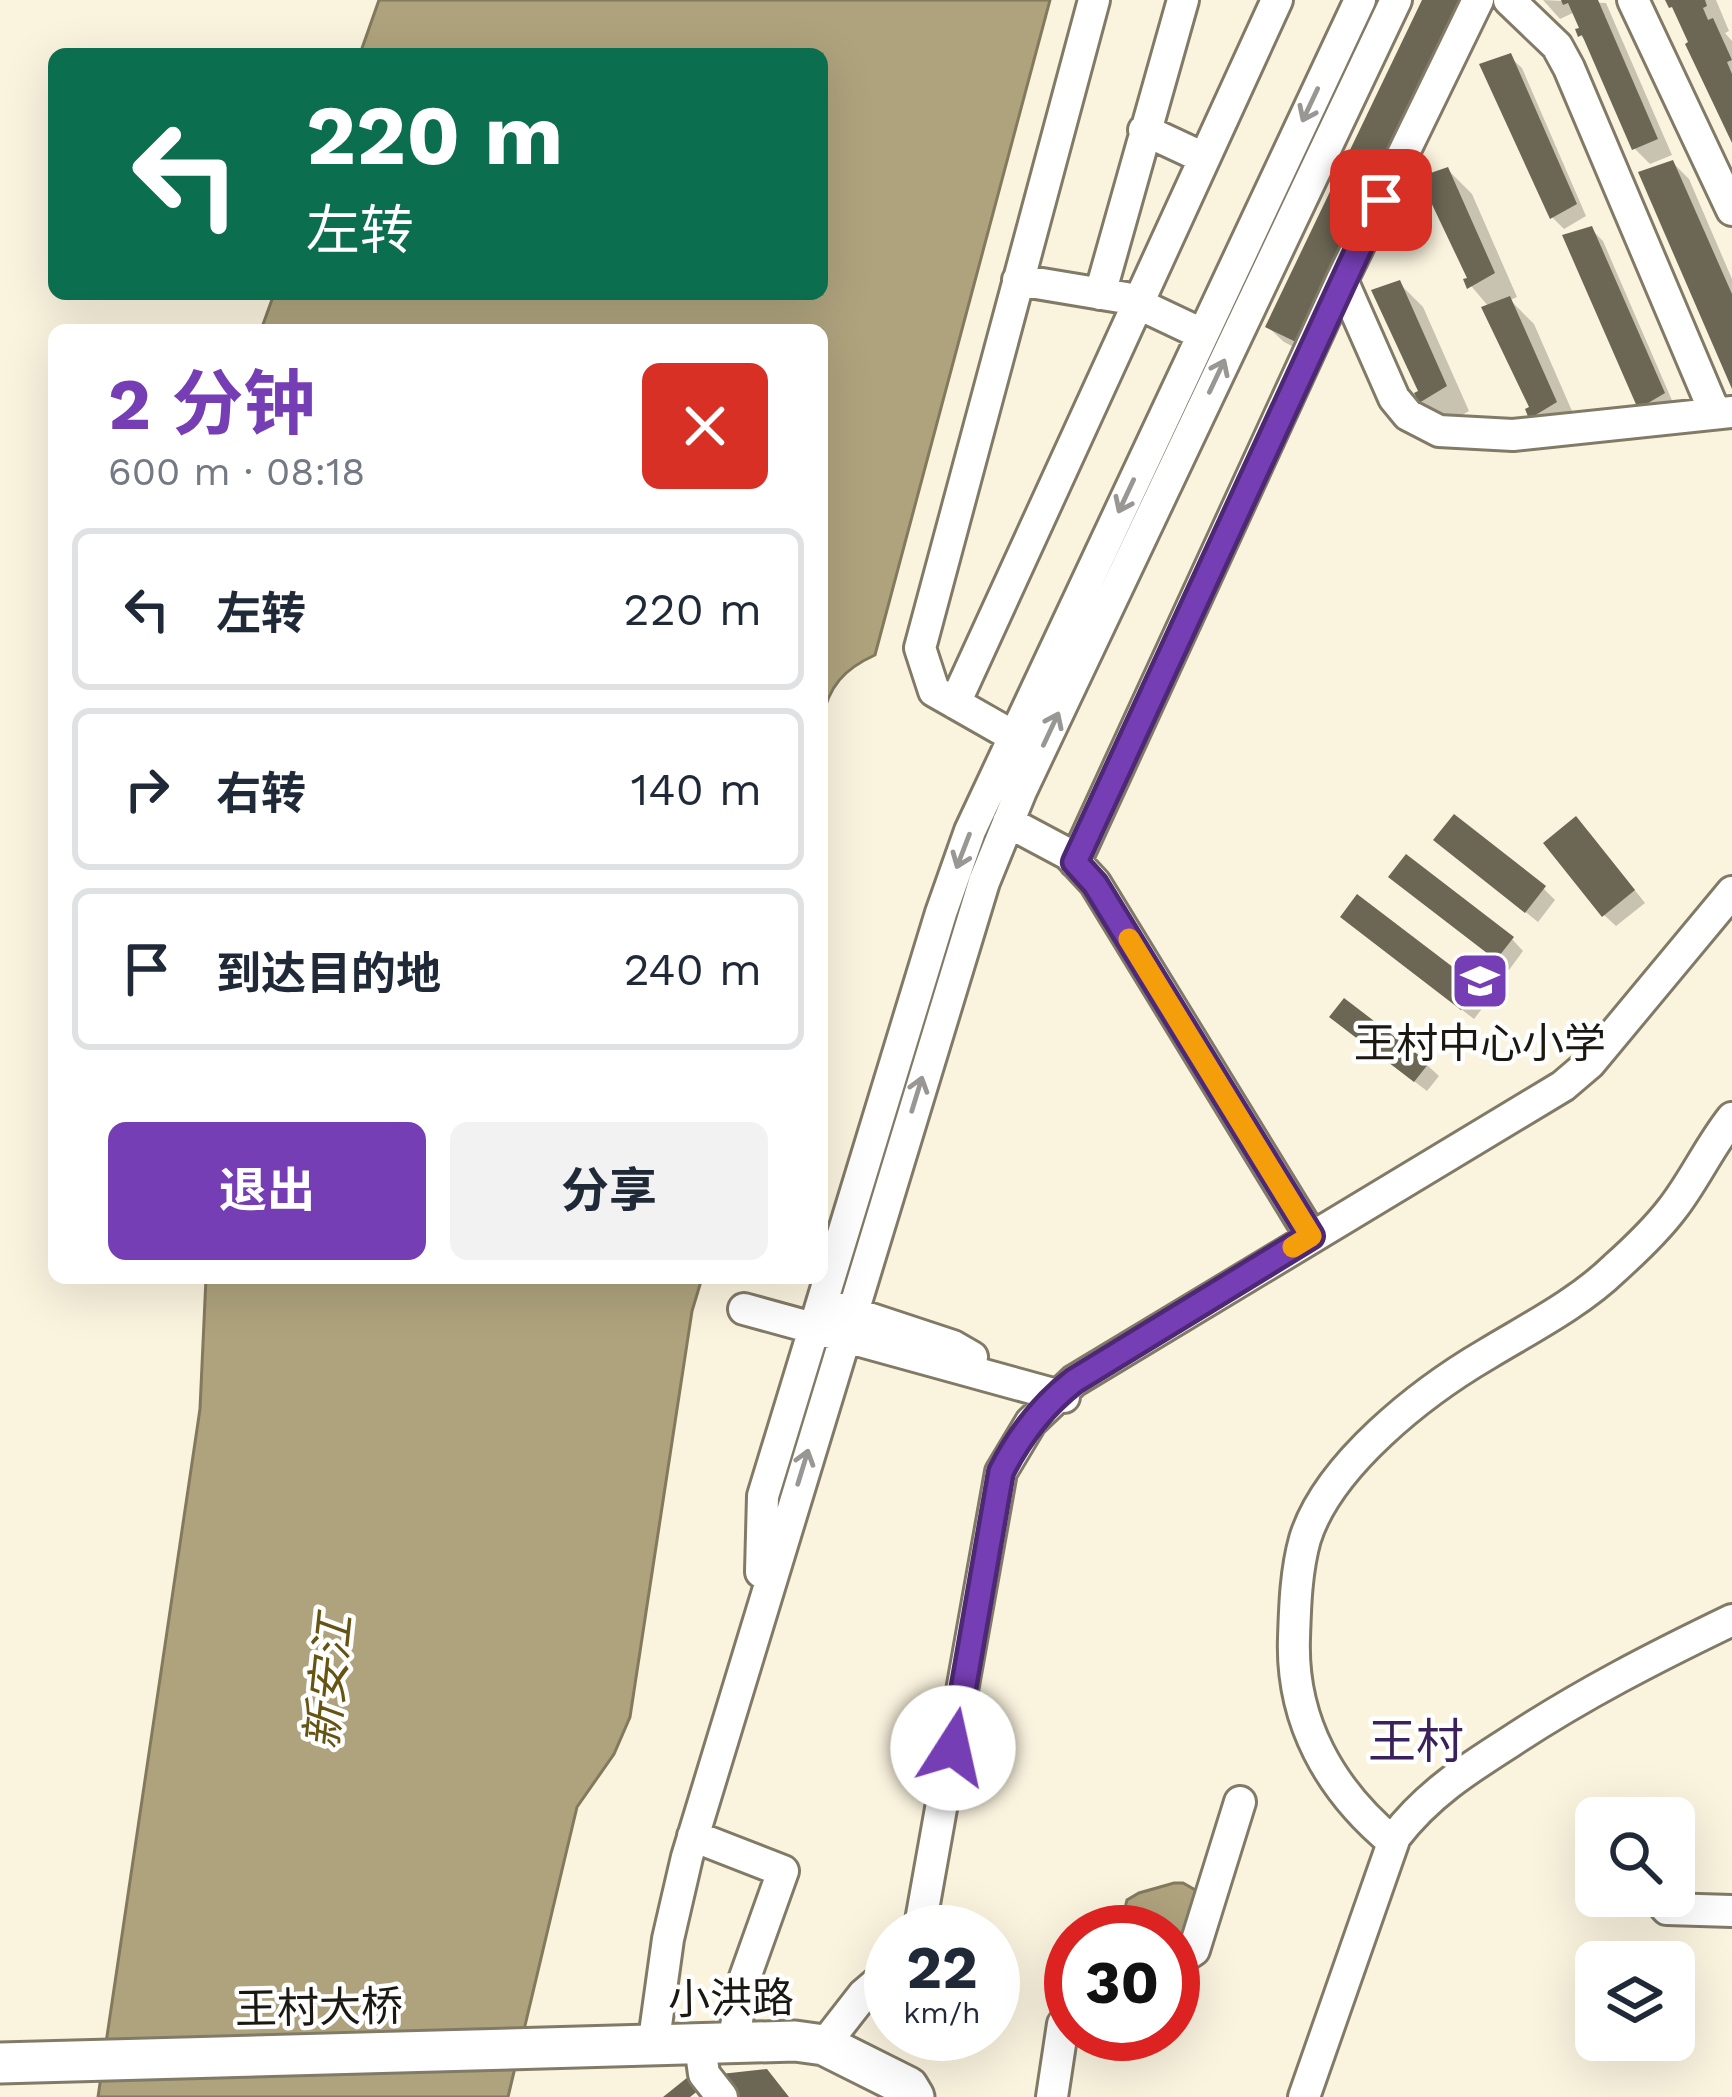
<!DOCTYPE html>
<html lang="zh">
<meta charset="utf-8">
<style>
:root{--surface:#fff;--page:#f2f2f3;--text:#1f2937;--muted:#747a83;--line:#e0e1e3;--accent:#763eb4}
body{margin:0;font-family:"Work Sans","Noto Sans SC",sans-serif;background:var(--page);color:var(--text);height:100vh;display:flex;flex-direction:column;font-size:45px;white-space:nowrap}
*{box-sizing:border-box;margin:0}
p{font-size:39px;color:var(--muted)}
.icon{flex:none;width:66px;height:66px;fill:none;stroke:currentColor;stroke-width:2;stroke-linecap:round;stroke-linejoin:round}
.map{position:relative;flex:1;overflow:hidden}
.drawer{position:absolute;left:48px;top:324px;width:780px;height:960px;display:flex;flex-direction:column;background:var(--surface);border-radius:18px;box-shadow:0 12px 48px #0002}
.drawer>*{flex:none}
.top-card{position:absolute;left:48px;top:48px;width:780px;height:252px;border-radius:18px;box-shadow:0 12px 48px #0002;background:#0b6e4f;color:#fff;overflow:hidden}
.fabs{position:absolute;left:1575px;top:1797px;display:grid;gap:24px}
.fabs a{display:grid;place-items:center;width:120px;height:120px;border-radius:18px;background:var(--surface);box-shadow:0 12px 48px #0002;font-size:60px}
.speed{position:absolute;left:864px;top:1905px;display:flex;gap:24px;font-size:60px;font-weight:700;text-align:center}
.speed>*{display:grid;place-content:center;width:156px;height:156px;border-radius:50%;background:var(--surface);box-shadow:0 12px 48px #0002;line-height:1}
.speed small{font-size:30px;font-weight:400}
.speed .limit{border:18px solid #d22;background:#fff;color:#111}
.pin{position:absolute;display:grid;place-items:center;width:102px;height:102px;color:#fff;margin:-51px;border-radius:24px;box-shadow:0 6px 18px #0006}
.me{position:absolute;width:132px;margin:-66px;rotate:10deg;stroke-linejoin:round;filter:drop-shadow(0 0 9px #0008)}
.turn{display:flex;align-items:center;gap:42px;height:252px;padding:0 60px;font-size:54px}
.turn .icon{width:156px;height:156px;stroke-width:2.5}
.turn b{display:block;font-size:84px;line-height:102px}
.round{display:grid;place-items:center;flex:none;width:126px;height:126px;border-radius:18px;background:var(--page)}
.head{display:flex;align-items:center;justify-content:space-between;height:204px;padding:0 60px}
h1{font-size:72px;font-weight:700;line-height:90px;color:var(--accent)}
.primary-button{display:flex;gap:24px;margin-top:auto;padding:24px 60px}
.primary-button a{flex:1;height:138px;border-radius:18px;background:var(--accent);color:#fff;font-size:48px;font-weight:700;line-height:138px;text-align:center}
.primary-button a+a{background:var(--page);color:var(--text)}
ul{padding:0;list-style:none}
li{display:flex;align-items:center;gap:36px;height:162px;margin:0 24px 18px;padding:0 36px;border:6px solid var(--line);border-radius:18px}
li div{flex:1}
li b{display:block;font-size:45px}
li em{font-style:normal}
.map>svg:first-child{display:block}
.water{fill:#afa37d;stroke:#83795d;stroke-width:3}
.shadow{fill:#0003}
.building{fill:#6c6654}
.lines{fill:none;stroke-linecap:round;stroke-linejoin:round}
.minor-casing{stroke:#817a67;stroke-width:36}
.major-casing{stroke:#817a67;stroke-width:45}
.minor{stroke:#fff;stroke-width:30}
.major{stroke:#fff;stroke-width:39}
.oneway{stroke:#989794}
.route-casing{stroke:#4d2875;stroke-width:30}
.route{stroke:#763eb4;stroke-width:21}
.slow{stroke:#f59e0b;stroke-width:21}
.labels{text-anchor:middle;stroke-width:9;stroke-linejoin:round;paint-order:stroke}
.poi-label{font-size:42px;fill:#1b1811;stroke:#fff}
.street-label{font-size:42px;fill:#1b1811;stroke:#fff}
.water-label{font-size:45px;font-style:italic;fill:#665413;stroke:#fff}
.quarter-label{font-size:48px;fill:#3b215a;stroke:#fff}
</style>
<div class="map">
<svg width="1732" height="2097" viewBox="0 0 1732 2097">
<rect width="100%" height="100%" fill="#faf3de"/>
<path class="water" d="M379,0h671l-175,655c-31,14 -46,31 -53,64v-389h-561l13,-36h548v-240h-462z
M206,1278h496l-10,33 -62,406 -16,37 -37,53 -69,290h-410l102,-688z
M1174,1883h9l23,13 -33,60v-24h-54l8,-32 12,-7z"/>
<path class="shadow" d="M1425,0h58l-171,356 -28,-14 -16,-15z
M1543,0l63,3 66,152 -22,9 -16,-16 -45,-104 -8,-8 -2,-5 4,-2 -8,-17 -15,7z
M1669,0h47l13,31 -4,2 7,8v94l-54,-122z
M1510,57l12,11 64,148 -22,13 -12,-12z
M1673,163l16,16 43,100v102z
M1448,170l24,24 45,103 -7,3 24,24 45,103 -23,14 -24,-24 -3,-6 4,-2 -44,-102 -22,-26 4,-2z
M1591,229l12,12 71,164 -34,2z
M1399,283l24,24 46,104 -24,14 -24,-24z
M1588,831l57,72 -29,23 -12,-11z
M1449,851l95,38 11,11 -17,22z
M1404,888l108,51 11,12 -14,19z
M1355,928l122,62 11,11 -14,18z
M1344,1028l83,37 12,11 -12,15z"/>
<path class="building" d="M1422,0h38l-164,342 -31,-15z
M1561,0h37l60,139 -26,11 -50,-115 -4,2 -3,-8 4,-1 -11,-25 -5,2z
M1665,0h40l2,6 -4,2 5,12 5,-2 19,42 -5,2 5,12v69l-47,-99 3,-2 -16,-35 -3,1z
M1511,53l66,151 -27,15 -71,-155z
M1673,160l59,134v95l-94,-217z
M1448,167l47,106 -28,16 -4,-10 4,-1 -48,-101z
M1592,226l73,167 -27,16 -76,-174z
M1400,280l47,106 -28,17 -5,-10 4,-2 -47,-101z
M1510,296l47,106 -28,17 -4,-10 4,-2 -48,-100z
M1454,814l92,72 -21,27 -92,-73z
M1576,816l59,74 -33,27 -59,-74z
M1406,854l108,83 -18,23 -108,-83z
M1357,894l122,93 -18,23 -121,-93z
M1344,998l85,65 -15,19 -85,-65z
M767,2069l22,28h-50l-18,-23z
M688,2077l11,13 -9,7h-27z"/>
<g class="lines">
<defs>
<path id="minor" d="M1509,0l48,46 12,22 146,345
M1633,0l99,210
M1144,130l60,28
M1018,280l108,18 76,36
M1342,280l52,118 14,17 31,16 74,4 219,-23
M1100,294l83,-294
M955,703l322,-703
M1013,736l-79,-45 -14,-43 174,-648
M1008,822l60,32 27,29 216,353
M1075,862l267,-582 136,-280
M832,1306l121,40 19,11
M744,1309l320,88
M761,1572l2,-76 178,-583 29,-82 390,-831
M693,1836l90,35 -39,109 -11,64
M1393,1842c-63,-52 -102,-121 -99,-204 1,-32 2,-67 11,-99 23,-74 117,-147 182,-185 43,-26 92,-51 128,-86 20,-18 41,-38 57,-59 22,-28 37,-62 60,-91
M1656,1896l11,13 65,2
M919,1932l82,-460 30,-50 43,-41 489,-295 27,-23 142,-171
M1173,1964l21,-14 46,-148
M700,2045l4,29 18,23
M824,2045l39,-50 28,-24
M653,2047l15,-108 19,-82 297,-975 37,-91 375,-791
M1052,2097l11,-73 8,-4
M1304,2097l91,-260c32,-42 71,-67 115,-95 71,-47 145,-85 222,-122"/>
<path id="major" d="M0,2063l795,-22 29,4 84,42 6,10"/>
</defs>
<use href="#minor" class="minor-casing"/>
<use href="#major" class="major-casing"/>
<use href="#minor" class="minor"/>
<use href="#major" class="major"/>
</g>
<defs><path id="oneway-shaft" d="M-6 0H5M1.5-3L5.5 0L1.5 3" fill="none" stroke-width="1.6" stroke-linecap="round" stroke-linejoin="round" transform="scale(3)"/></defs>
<g class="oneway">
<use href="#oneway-shaft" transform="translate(1310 105) rotate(115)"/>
<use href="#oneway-shaft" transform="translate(1217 376) rotate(-65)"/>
<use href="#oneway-shaft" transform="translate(1126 496) rotate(115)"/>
<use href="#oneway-shaft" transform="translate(1051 729) rotate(-65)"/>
<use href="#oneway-shaft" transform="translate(963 851) rotate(111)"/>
<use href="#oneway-shaft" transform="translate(917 1094) rotate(-73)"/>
<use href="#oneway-shaft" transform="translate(803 1467) rotate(-73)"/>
</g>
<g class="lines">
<defs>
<path id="route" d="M953,1748l48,-276c18,-36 41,-66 73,-91l237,-145 -216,-352 -20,-22 306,-662"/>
</defs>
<use href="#route" class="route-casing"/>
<use href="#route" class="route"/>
<path class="slow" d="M1129,939l182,297 -18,11"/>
</g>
<defs>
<symbol id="school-square" viewBox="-11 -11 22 22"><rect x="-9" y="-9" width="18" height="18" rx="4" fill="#763eb4" stroke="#fff"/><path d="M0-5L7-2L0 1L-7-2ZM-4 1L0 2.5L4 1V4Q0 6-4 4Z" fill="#fff"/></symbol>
</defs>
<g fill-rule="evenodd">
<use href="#school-square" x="1447" y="948" width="66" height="66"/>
</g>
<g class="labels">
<g class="poi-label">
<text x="1480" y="1058">王村中心小学</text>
</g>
<g class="street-label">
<text transform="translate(731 1998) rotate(-1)" y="15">小洪路</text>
<text transform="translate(319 2007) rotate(-1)" y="15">王村大桥</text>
</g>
<g class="water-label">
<text transform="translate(328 1682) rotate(-84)" y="16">新安江</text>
</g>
<g class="quarter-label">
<text x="1416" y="1758">王村</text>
</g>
</g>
</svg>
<div class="fabs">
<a><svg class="icon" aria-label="search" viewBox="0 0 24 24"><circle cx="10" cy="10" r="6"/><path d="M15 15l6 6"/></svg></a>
<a><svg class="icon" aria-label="layers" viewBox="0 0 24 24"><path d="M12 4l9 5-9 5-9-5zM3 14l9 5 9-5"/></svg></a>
</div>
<div class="speed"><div>22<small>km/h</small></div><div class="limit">30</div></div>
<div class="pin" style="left:1381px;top:200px;background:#d93025"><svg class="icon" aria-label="arrive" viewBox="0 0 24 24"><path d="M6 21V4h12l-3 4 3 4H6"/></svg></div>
<svg class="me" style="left:953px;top:1748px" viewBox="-20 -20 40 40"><circle r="19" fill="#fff"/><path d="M0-13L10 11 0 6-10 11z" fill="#763eb4"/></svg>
<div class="top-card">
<div class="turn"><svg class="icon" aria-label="left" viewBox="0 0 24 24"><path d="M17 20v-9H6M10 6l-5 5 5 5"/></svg><div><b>220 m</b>左转</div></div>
</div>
<section class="drawer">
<div class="head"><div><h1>2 分钟</h1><p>600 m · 08:18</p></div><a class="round" style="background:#d93025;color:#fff"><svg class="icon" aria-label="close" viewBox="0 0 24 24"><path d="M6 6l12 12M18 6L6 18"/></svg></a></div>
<ul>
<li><svg class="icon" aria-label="left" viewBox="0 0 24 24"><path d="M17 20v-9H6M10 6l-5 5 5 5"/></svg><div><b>左转</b></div><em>220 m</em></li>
<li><svg class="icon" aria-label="right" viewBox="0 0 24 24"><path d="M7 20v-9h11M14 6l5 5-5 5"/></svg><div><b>右转</b></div><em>140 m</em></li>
<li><svg class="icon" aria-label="arrive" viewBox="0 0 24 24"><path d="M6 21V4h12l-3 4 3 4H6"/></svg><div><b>到达目的地</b></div><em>240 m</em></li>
</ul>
<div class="primary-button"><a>退出</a><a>分享</a></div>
</section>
</div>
